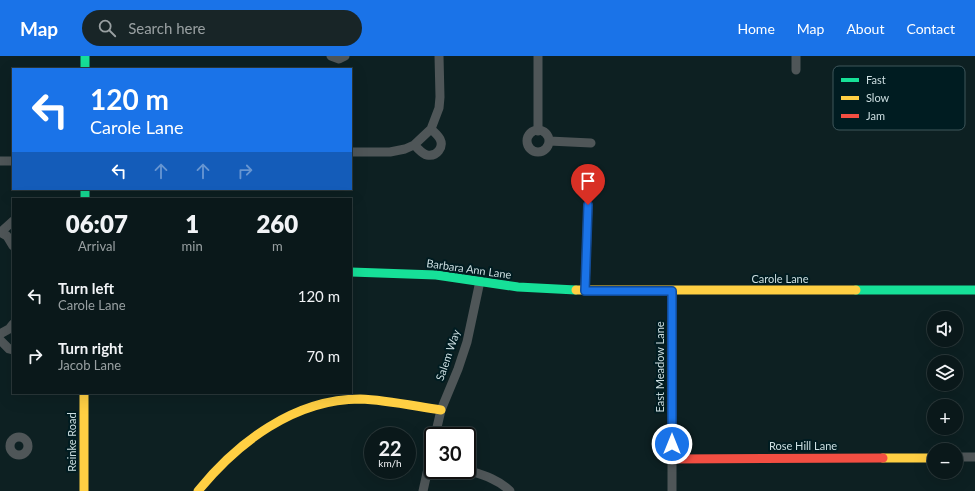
<!DOCTYPE html>
<meta charset="utf-8">
<style>
:root{--surface:#0a181a;--page:#182527;--text:#f1f3f6;--muted:#99a0a2;--line:#2a3739;--accent:#1a73e8}
body{margin:0;font-family:Lato,sans-serif;background:var(--page);color:var(--text);height:100vh;display:flex;flex-direction:column;font-size:15px;white-space:nowrap}
*{box-sizing:border-box;margin:0}
p{font-size:13px;color:var(--muted)}
.icon{flex:none;width:22px;height:22px;fill:none;stroke:currentColor;stroke-width:2;stroke-linecap:round;stroke-linejoin:round}
.map{position:relative;flex:1;overflow:hidden}
.sheet{position:absolute;left:12px;top:142px;width:340px;height:196px;display:flex;flex-direction:column;background:var(--surface);border-radius:0px;box-shadow:0 4px 16px #0002,0 0 0 1px var(--line)}
.sheet>*{flex:none}
.guide{position:absolute;left:12px;top:12px;width:340px;height:122px;border-radius:0px;box-shadow:0 4px 16px #0002,0 0 0 1px var(--line);background:#1a73e8;color:#fff;overflow:hidden}
.tools{position:absolute;left:927px;top:255px;display:grid;gap:8px}
.tools a{display:grid;place-items:center;width:36px;height:36px;border-radius:50%;background:var(--surface);box-shadow:0 4px 16px #0002,0 0 0 1px var(--line);font-size:20px}
.speed{position:absolute;left:364px;top:371px;display:flex;gap:8px;font-size:20px;font-weight:700;text-align:center}
.speed>*{display:grid;place-content:center;width:52px;height:52px;border-radius:50%;background:var(--surface);box-shadow:0 4px 16px #0002,0 0 0 1px var(--line);line-height:1}
.speed small{font-size:10px;font-weight:400}
.speed .limit{border:2px solid #111;border-radius:6px;background:#fff;color:#111}
.pin{position:absolute;display:grid;place-items:center;width:34px;height:34px;color:#fff;margin:-41px -17px;border-radius:50% 50% 50% 0;rotate:-45deg;box-shadow:0 0 4px #0007}
.pin .icon{rotate:45deg}
.me{position:absolute;width:44px;margin:-22px;rotate:0deg;stroke-linejoin:round;filter:drop-shadow(0 0 3px #0008)}
.turn{display:flex;align-items:center;gap:14px;height:84px;padding:0 12px;font-size:18px}
.turn .icon{width:52px;height:52px;stroke-width:2.5}
.turn b{display:block;font-size:28px;line-height:34px}
.lanes{display:flex;align-items:center;height:38px;padding:0 12px;background:#0003;justify-content:center;gap:20px;direction:ltr}
.lanes .off{opacity:.35}
.eta{display:flex;justify-content:space-evenly;align-items:center;height:68px;text-align:center}
.eta b{font-size:24px;font-weight:800;line-height:28px}
ul{padding:0;list-style:none}
li{display:flex;align-items:center;gap:12px;height:60px;padding:0 12px}
li div{flex:1}
li b{display:block;font-size:15px}
li em{font-style:normal}
header{display:flex;align-items:center;gap:24px;box-sizing:border-box;height:56px;padding:0 20px;background:var(--accent);color:#fff}
header strong{font-size:19px}
nav{display:flex;gap:22px;margin-inline-start:auto;font-size:14px}
.search{width:280px;height:36px;background:var(--page);display:flex;align-items:center;gap:10px;box-sizing:border-box;padding:0 14px;border-radius:22px;color:var(--muted);font-size:15px}
.map>svg:first-child{display:block}
.lines{fill:none;stroke-linecap:round;stroke-linejoin:round}
.street{stroke:#4f5658;stroke-width:9}
.fast{stroke:#16e098;stroke-width:9}
.slow{stroke:#ffcf43;stroke-width:9}
.jam{stroke:#f24e42;stroke-width:9}
.route-casing{stroke:#114b97;stroke-width:10}
.route{stroke:#1a73e8;stroke-width:7}
.labels{text-anchor:middle;stroke-width:4;stroke-linejoin:round;paint-order:stroke}
.street-label{font-size:11px;fill:#cddfe2;stroke:#001c21}
.key{fill:#001c21;stroke:#3e565b;stroke-width:1}
.key-label{font-size:11px;fill:#cddfe2}
</style>
<header>
<strong>Map</strong>
<div class="search"><svg class="icon" aria-label="search" viewBox="0 0 24 24"><circle cx="10" cy="10" r="6"/><path d="M15 15l6 6"/></svg>Search here</div>
<nav><a>Home</a><a>Map</a><a>About</a><a>Contact</a></nav>
</header>
<div class="map">
<svg width="975" height="435" viewBox="0 0 975 435">
<rect width="100%" height="100%" fill="#0d2022"/>
<g class="lines">
<path class="street" d="M331,0l8,3 6,-3
M538,0v75
M796,14v-14
M527 85a11 11 0 1 1 22 0a11 11 0 1 1-22 0Z
M549,85l42,2
M414,89c4,3 8,9 13,10 10,2 17,-8 13,-16 -2,-4 -6,-7 -9,-10
M351,96h39l15,-3 9,-4 17,-16 8,-21 1,-11 -1,-41
M0,105h13
M0,176l7,4 6,10
M1,176l12,-11
M585,235l3,-86
M672,235v200
M0,278l9,-5 4,-5
M0,284l9,9 4,1
M435,380l6,-26 17,-41 9,-27 13,-61
M10 390a9 9 0 1 1 18 0a9 9 0 1 1-18 0Z
M956,401h19
M467,414c16,5 31,9 43,21
M423,435l10,-45"/>
<path class="fast" d="M85,0v13
M85,133v10
M351,216l85,3 82,12 58,3
M856,234h119"/>
<path class="slow" d="M576,234h280
M84,337v98
M883,402h51
M198,435c39,-48 96,-92 162,-92 27,1 54,7 81,11"/>
<path class="jam" d="M672,403l211,-1"/>
</g>
<g class="lines">
<defs>
<path id="route" d="M588,149l-3,86h87v153"/>
</defs>
<use href="#route" class="route-casing"/>
<use href="#route" class="route"/>
</g>
<g class="labels">
<g class="street-label">
<text transform="translate(469 213) rotate(8)" y="4">Barbara Ann Lane</text>
<text x="780" y="227">Carole Lane</text>
<text transform="translate(448 299) rotate(-71)" y="4">Salem Way</text>
<text transform="translate(660 311) rotate(-90)" y="4">East Meadow Lane</text>
<text transform="translate(72 386) rotate(-90)" y="4">Reinke Road</text>
<text x="803" y="394">Rose Hill Lane</text>
</g>
</g>
<rect x="833" y="10" width="132" height="64" rx="6" class="key"/>
<rect x="841" y="22" width="18" height="4" fill="#16e098"/>
<rect x="841" y="40" width="18" height="4" fill="#ffcf43"/>
<rect x="841" y="58" width="18" height="4" fill="#f24e42"/>
<g class="key-label">
<text x="866" y="28">Fast</text>
<text x="866" y="46">Slow</text>
<text x="866" y="64">Jam</text>
</g>
</svg>
<div class="tools">
<a><svg class="icon" aria-label="sound" viewBox="0 0 24 24"><path d="M4 9h4l5-4v14l-5-4H4zM17 9q2 3 0 6"/></svg></a>
<a><svg class="icon" aria-label="layers" viewBox="0 0 24 24"><path d="M12 4l9 5-9 5-9-5zM3 14l9 5 9-5"/></svg></a>
<a>+</a>
<a>−</a>
</div>
<div class="speed"><div>22<small>km/h</small></div><div class="limit">30</div></div>
<div class="pin" style="left:588px;top:149px;background:#d93025"><svg class="icon" aria-label="arrive" viewBox="0 0 24 24"><path d="M6 21V4h12l-3 4 3 4H6"/></svg></div>
<svg class="me" style="left:672px;top:388px" viewBox="-20 -20 40 40"><circle r="17" fill="#1a73e8" stroke="#fff" stroke-width="3"/><path d="M0-11L8 9 0 5-8 9z" fill="#fff"/></svg>
<div class="guide">
<div class="turn"><svg class="icon" aria-label="left" viewBox="0 0 24 24"><path d="M17 20v-9H6M10 6l-5 5 5 5"/></svg><div><b>120 m</b>Carole Lane</div></div>
<div class="lanes"><svg class="icon" aria-label="left" viewBox="0 0 24 24"><path d="M17 20v-9H6M10 6l-5 5 5 5"/></svg><svg class="icon off" aria-label="ahead" viewBox="0 0 24 24"><path d="M12 20V5M6 11l6-6 6 6"/></svg><svg class="icon off" aria-label="ahead" viewBox="0 0 24 24"><path d="M12 20V5M6 11l6-6 6 6"/></svg><svg class="icon off" aria-label="right" viewBox="0 0 24 24"><path d="M7 20v-9h11M14 6l5 5-5 5"/></svg></div>
</div>
<section class="sheet">
<div class="eta">
<div><b>06:07</b><p>Arrival</p></div>
<div><b>1</b><p>min</p></div>
<div><b>260</b><p>m</p></div>
</div>
<ul>
<li><svg class="icon" aria-label="left" viewBox="0 0 24 24"><path d="M17 20v-9H6M10 6l-5 5 5 5"/></svg><div><b>Turn left</b><p>Carole Lane</p></div><em>120 m</em></li>
<li><svg class="icon" aria-label="right" viewBox="0 0 24 24"><path d="M7 20v-9h11M14 6l5 5-5 5"/></svg><div><b>Turn right</b><p>Jacob Lane</p></div><em>70 m</em></li>
</ul>
</section>
</div>
